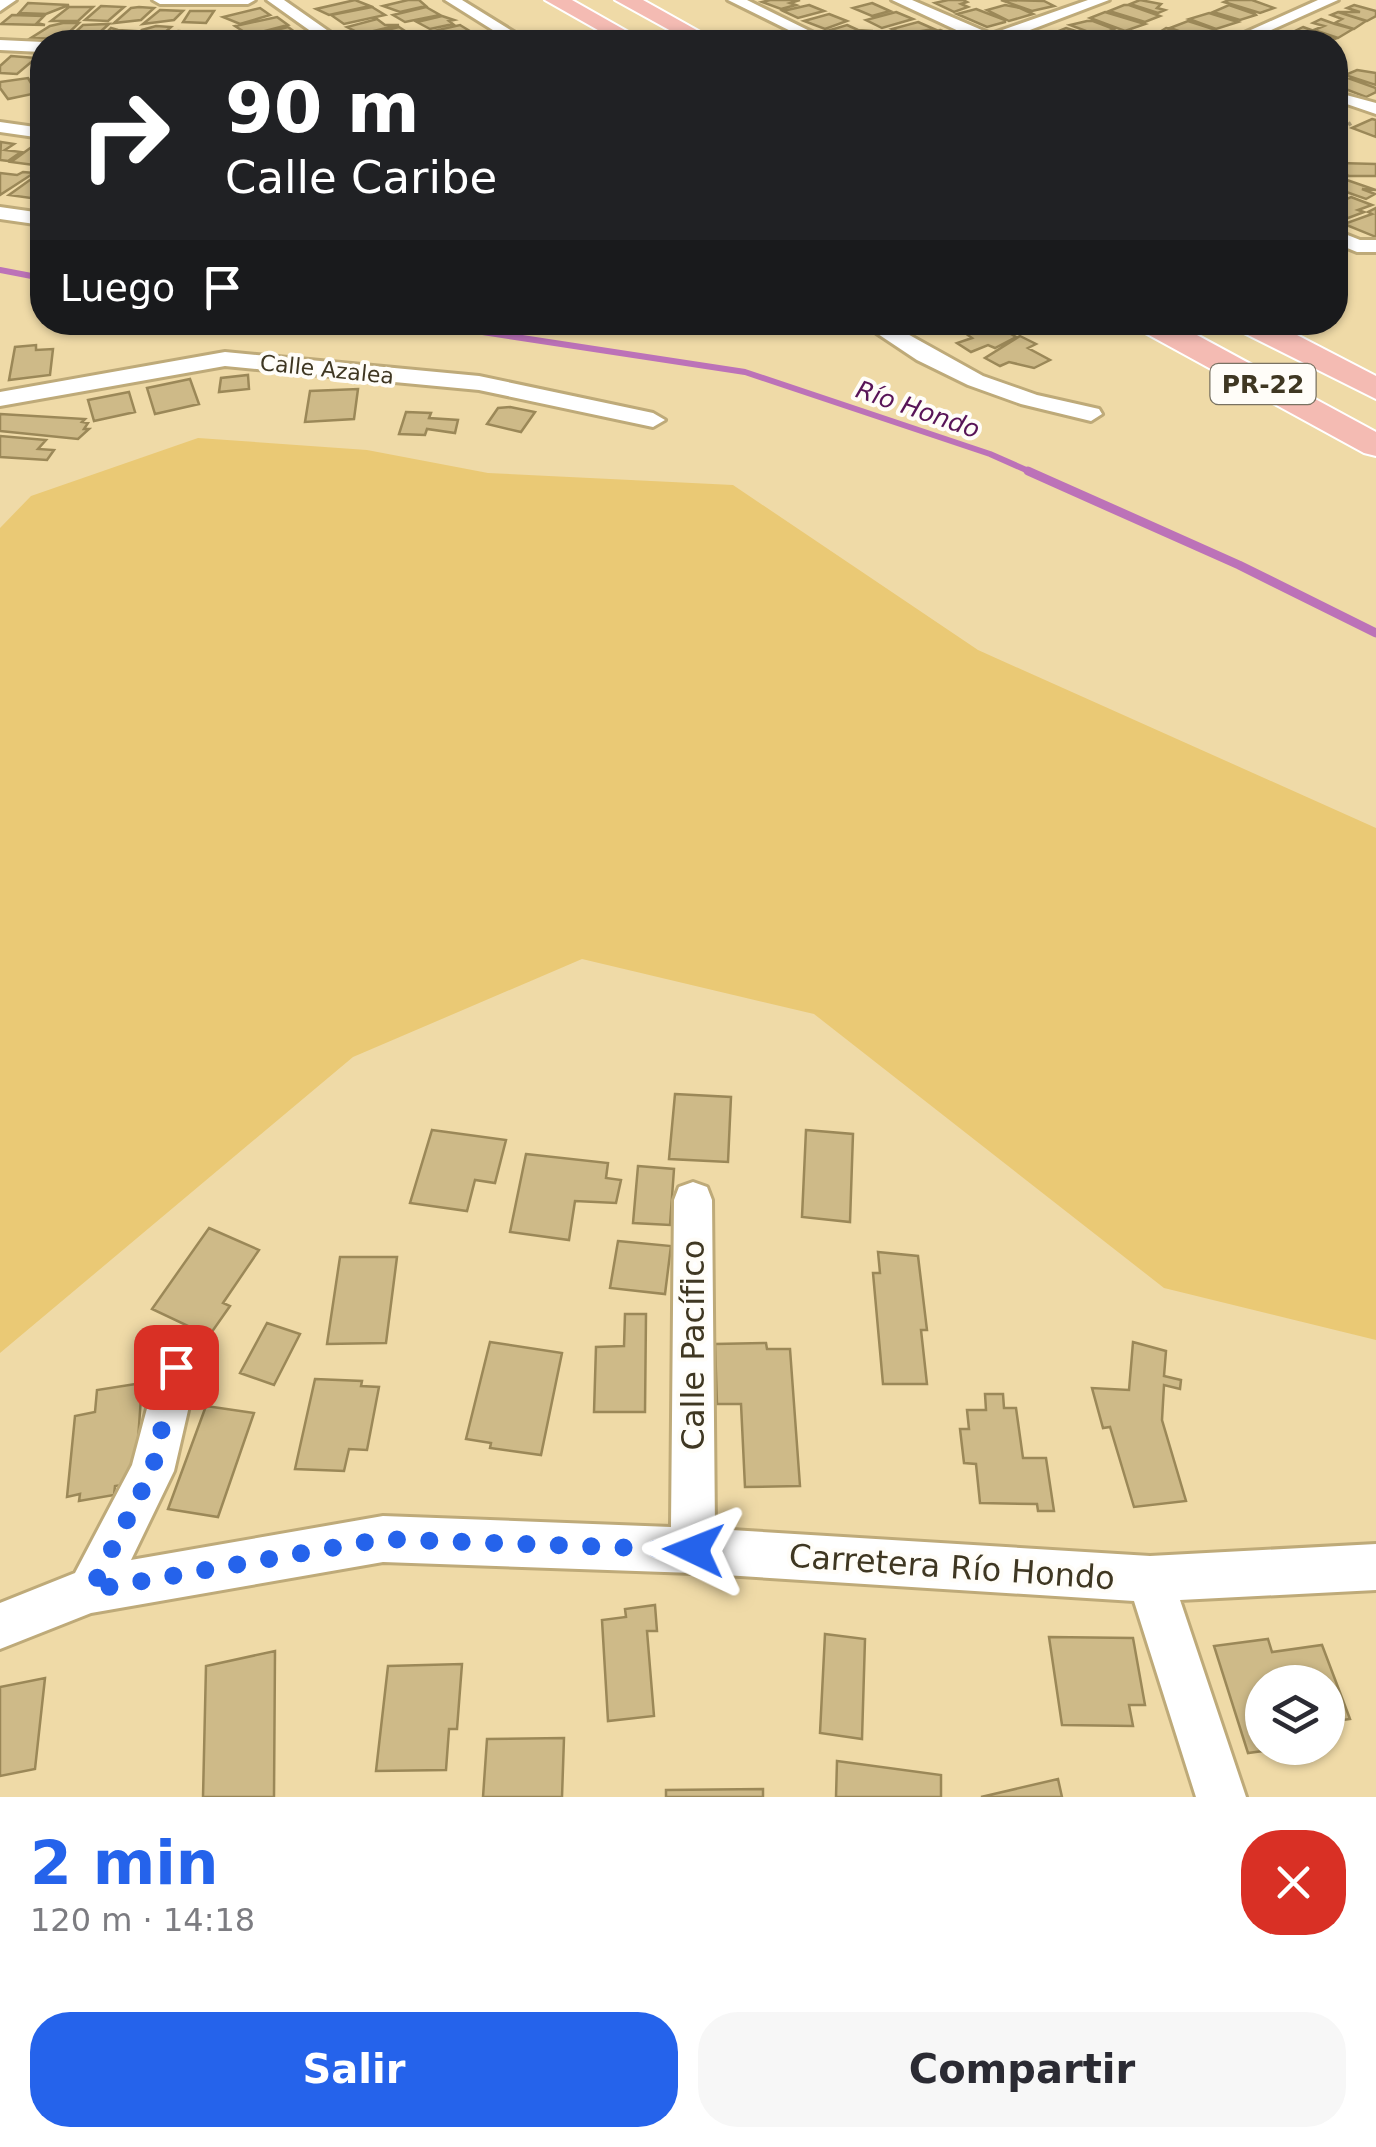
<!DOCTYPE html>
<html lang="es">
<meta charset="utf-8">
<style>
:root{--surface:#fff;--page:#f7f7f7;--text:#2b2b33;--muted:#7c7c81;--accent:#2563eb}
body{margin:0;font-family:"DejaVu Sans",sans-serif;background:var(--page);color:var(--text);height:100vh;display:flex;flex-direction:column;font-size:38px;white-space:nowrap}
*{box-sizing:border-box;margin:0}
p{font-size:32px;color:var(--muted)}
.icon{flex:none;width:55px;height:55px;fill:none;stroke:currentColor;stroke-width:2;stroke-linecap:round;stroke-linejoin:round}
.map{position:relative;height:1797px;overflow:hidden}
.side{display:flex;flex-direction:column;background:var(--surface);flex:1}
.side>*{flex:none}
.hud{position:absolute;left:30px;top:30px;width:1318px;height:305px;border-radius:40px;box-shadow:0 2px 8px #0004;background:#202124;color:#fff;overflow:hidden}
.fabs{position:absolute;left:1245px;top:1665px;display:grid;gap:20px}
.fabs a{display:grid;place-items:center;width:100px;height:100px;border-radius:50%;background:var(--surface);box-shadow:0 2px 8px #0004;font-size:50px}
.pin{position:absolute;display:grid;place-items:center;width:85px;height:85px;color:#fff;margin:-42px;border-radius:20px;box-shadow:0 5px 15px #0006}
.me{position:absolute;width:110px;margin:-55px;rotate:272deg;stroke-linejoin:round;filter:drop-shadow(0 0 8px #0008)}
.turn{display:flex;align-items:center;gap:35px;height:210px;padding:0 30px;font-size:45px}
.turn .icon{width:130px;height:130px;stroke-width:2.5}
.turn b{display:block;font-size:70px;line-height:85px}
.then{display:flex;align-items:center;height:95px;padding:0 30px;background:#0003;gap:20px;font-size:38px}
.round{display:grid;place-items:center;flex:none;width:105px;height:105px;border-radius:40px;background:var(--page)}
.summary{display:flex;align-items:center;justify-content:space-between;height:170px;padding:0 30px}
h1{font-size:60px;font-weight:600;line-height:75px;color:var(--accent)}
.cta{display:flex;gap:20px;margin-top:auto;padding:20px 30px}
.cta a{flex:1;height:115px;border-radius:40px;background:var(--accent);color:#fff;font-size:40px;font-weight:600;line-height:115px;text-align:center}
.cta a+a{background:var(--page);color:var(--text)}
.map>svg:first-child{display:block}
.green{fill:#eac975}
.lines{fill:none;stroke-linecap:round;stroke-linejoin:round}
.stream-far1{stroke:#bc72b8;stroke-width:6}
.stream{stroke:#bc72b8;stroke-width:9}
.building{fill:#ceba88;stroke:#9b8858;stroke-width:2.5}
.minor-casing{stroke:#beaa79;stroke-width:6}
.highway-casing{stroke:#fff;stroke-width:4}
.path{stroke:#b0a078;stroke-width:4;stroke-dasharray:4 4;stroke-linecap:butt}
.minor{fill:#fff;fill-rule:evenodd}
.highway{fill:#f4bbb3;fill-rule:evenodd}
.route{stroke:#2563eb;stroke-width:18;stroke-dasharray:0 32.4}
.labels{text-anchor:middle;stroke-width:8;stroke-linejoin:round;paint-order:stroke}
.far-street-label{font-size:22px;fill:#3f3722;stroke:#fffdf8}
.shield{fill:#fffdf8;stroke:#797262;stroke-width:2.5}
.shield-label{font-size:25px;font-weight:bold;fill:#3f3722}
.far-water-label{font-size:25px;font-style:italic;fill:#581457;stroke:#fffdf8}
.near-street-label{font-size:32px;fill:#3f3722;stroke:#fffdf8}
</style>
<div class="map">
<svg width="1376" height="1797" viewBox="0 0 1376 1797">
<rect width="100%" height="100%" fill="#efdaa7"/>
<path class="green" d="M198,438l169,12 121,23 245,12 245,165 398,178v512l-212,-52 -350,-274 -232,-55 -229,98 -353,296v-825l31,-32z"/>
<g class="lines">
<path class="stream-far1" d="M0,270l42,8
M417,322l328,50 245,82 43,19"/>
<path class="stream" d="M1028,471l211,94 137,68"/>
</g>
<path class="building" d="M355,0l15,6 -41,9 -13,-6z
M408,0h11l7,6 -26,6 -17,-6z
M770,0h30l-10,3 6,2 -15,4 -19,-7z
M948,0h15l4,2 -6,2 7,3 -14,5 -19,-9z
M1001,0l43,1 10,5 -22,5z
M1140,0l21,4 -4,4 8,2 -7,3 -28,-9z
M1229,0h23l22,8 -14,5 -36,-11z
M28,3l41,2 -23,9 -27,-1z
M872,3l18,8 -18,5 -19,-8z
M809,5l15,6 -26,7 -15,-7z
M1005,5l15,3 13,6 -24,7 -22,-11z
M1124,5h5l31,11 -15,6 -36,-11z
M1229,5l26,9 1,1 -16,5 -27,-8z
M1354,5l22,6v5l-9,5 -29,-9h22l-13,-4z
M101,6l23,1 -16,14 -23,-1z
M69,7h24l-15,14h-27z
M372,7l13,8 -41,9 -13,-9z
M426,7l14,8 -35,7 -12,-7z
M131,8l8,-1 15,1 -13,12 -27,3z
M260,8l10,7 -30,9 -17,-7z
M976,9l29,11v2l-18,5 -30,-13z
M160,10l23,1 -9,9 -31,4z
M190,11h24l-8,12 -23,-1z
M896,12l17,7 -31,9 -16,-8z
M1105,12l40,12 -20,7 -35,-13z
M1338,12l28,9 -12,8 -19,-6 7,-4 -11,-4z
M1209,13l29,9 -22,7 -27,-10z
M829,14l18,7 -22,8 -21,-8z
M12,15l32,1 -7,7 8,2 -44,-1z
M442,16l12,4 -5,1 4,3 -23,5 -13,-7z
M277,17l11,8 -39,10 -14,-9z
M377,19l8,6h14l-38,9 -14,-7z
M1321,19l14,5 18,5 -15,9 -24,-8 10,-4 -11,-3z
M1087,21h6l21,8 -15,7 -29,-11z
M1188,21l25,8 4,2 -21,6 -26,-9z
M918,22l16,7 -31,5 -11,-5z
M63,23h16l-17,16 -31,-1 19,-12z
M109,24l-18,16 -23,-1 15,-14z
M460,25l13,8 -37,9 -9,-5 6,-2 -4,-3z
M847,25l11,5 15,1 -30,7 -16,-7z
M156,26l15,1 -17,15h-26l14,-12z
M288,27l11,8 -39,7 5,-1 -6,-4 12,-2 -3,-3z
M399,27l12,8 -33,7 -16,-6z
M1303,27l11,4 23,7 -9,4 -29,-2 10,-5 -14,-4z
M111,28l7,2 17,1 -14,11h-24z
M1066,28l16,5 11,3 -16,6 -26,-8z
M1166,28l34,11 -24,3 -21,-7z
M940,30l19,8 -17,4 -37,-2z
M178,31l15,1 5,2 -11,8h-24z
M11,56l25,2 -19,16 -17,-1v-7z
M1357,70l19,3v12l-31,-10z
M28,78l9,15 -29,6 -8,-11v-6z
M1348,78l28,10v4l-10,5 -31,-12z
M1372,119l4,1v17l-24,-9z
M1,142l13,2 -9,6 16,2 -13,9 -8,-1z
M33,146l9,1 -5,9h5v10l-31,-4z
M1339,163l37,1v12h-28z
M23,172l11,1 -34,22v-22l17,2z
M34,177l8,1v18l-4,3 -29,-4z
M1344,179l32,11 -14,-1 13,5 -9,5 -31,-11v-5z
M1351,197l21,8 -14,5 6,2 -29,11v-19z
M1376,208v29l-32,-13 28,-10 -4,-2z
M985,326l9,5 7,-3 15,9 -21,11 -7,-3 -17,7 -14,-9 15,-5 -7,-5z
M1020,336l16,8 -8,4 22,12 -16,8 -25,-6 -9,4 -15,-8z
M36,345v5l17,-1 -3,26 -41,5 6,-33z
M248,375l1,14 -30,3 2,-14z
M190,379l9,25 -44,10 -8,-26z
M358,389l-4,30 -49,3 5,-31z
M129,392l6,20 -41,9 -6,-21z
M510,407l25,5 -14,20 -34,-8 11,-16z
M406,412l25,1 -2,5 29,2 -3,13 -28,-4 -2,6 -26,-1z
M0,414l85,5 -3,3 6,1 -4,6h5l-11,10 -78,-8z
M0,436l46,4 -8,9 16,1 -7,10 -47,-3z
M675,1094l56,3 -3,65 -59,-3z
M432,1130l74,10 -11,43 -20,-3 -8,31 -57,-8z
M806,1130l47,4 -3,88 -48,-5z
M526,1154l82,9 -2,15 15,2 -5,23 -41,-2 -6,39 -59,-8z
M638,1166l36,3 -4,56 -37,-2z
M209,1228l50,22 -36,53 7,3 -21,30 -57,-27z
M618,1241l53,5 -6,48 -55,-6z
M878,1252l40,4 9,74h-6l6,54h-44l-10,-111h7z
M340,1257h57l-11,86 -59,1z
M625,1314h21l-1,98h-51l2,-65 28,-1z
M267,1323l33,11 -26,51 -34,-12z
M490,1342l72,11 -21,102 -51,-7 1,-5 -25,-4z
M1133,1342l33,9 -2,25 17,4 -1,9 -16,-4 -2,35 24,81 -52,6 -24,-80 -7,1 -11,-40 37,2z
M766,1343l1,6h23l10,137 -55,1 -4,-83h-24l-2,-60z
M315,1379l47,2 -1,5 18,1 -12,63 -18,-1 -5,22 -49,-2z
M142,1383l-7,100 -20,3 -1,9 -35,6 1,-7 -13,3 8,-81 20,-4 2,-22z
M985,1394h18l1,14h12l7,50h23l8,53h-16l-1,-7 -57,-1 -4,-39 -12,-1 -4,-34h9l-2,-19h19z
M206,1406l48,7 -36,104 -50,-8z
M655,1605l2,26h-10l7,85 -46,5 -6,-101 24,-3 -1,-8z
M825,1634l40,5 -3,100 -42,-6z
M1049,1637l84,1 12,67h-16l4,21 -71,-1z
M1268,1639l4,13 50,-7 28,74 -22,3v-40h-66v66h24l-38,5 -34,-107z
M275,1651l-1,146h-71l3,-131z
M462,1664l-5,65h-8l-3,41 -70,1 12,-105z
M45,1678l-10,91 -35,7v-89z
M564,1738l-2,59h-79l4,-58z
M837,1761l104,14v22h-105z
M1058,1779l4,18h-81z
M763,1789v8h-97v-7z"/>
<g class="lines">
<defs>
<path id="minor" d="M0,0h16l-16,11z
M153,0h102l-7,4h-88z
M267,0h17l60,42h-18z
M445,0h17l68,42h-18z
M728,0h19l85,42h-19z
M892,0h20l79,34 97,-34h21l-111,42h-21l1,-2z
M1318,0h20l-94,42h-20z
M0,40l43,2 -1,10 -42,-2z
M1335,92l41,11v11l-41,-14z
M0,122l42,6v10l-42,-6z
M0,207l42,6v12l-42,-6z
M1335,230l25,10h16v12h-19l-22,-9z
M860,322h26l97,54 54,19 62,14 3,5 -11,7 -70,-17 -53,-19 -51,-25z
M225,352l254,24 174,37 12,7 -12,7 -174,-37 -254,-24 -225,40v-14z
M693,1182l14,5 5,13 3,329 435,27 226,-12v46l-196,10 66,197h-50l-62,-196 -441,-28 -310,-11 -292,51 -91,36v-46l75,-30 57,-108 30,-113 15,-6 15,6 6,15 -24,104 -43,89 252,-44 288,11 3,-327 5,-13z"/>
<path id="highway" d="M545,0h27l74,42h-27z
M615,0h28l75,42h-27z
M1134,322h39l203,110v24l-12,-3 -226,-124z
M1232,322h40l104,54v23l-140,-70z"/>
</defs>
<use href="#minor" class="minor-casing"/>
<use href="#highway" class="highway-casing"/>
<path class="path" d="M1335,134l16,-11"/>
<use href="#minor" class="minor"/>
<use href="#highway" class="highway"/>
</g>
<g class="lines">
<path class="route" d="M176,1367l-24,104 -61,119 292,-51 311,11"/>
</g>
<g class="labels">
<g class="far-street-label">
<text transform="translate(327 369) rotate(6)" y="8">Calle Azalea</text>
</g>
<rect class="shield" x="1210.5" y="364" width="105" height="40" rx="8"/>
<g class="shield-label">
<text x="1263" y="393">PR-22</text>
</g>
<g class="far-water-label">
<text transform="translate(918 409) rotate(19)" y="9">Río Hondo</text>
</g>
<g class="near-street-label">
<text transform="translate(693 1345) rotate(-90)" y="11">Calle Pacífico</text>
<text transform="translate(952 1567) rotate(4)" y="11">Carretera Río Hondo</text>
</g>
</g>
</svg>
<div class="fabs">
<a><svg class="icon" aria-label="layers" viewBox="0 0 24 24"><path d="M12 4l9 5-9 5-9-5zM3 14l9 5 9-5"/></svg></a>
</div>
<div class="pin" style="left:176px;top:1367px;background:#d93025"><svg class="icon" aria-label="arrive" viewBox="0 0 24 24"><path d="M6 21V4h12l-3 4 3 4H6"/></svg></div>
<svg class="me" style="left:694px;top:1550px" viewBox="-20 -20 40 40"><path d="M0-17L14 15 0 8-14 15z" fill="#2563eb" stroke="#fff" stroke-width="4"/></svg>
<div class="hud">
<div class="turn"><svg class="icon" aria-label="right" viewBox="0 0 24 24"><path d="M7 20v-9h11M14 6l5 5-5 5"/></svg><div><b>90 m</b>Calle Caribe</div></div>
<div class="then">Luego<svg class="icon" aria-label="arrive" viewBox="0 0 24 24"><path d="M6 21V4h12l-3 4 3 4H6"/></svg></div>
</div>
</div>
<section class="side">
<div class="summary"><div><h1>2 min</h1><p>120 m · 14:18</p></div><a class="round" style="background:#d93025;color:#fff"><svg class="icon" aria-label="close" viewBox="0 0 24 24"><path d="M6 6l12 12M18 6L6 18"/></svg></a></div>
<div class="cta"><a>Salir</a><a>Compartir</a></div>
</section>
